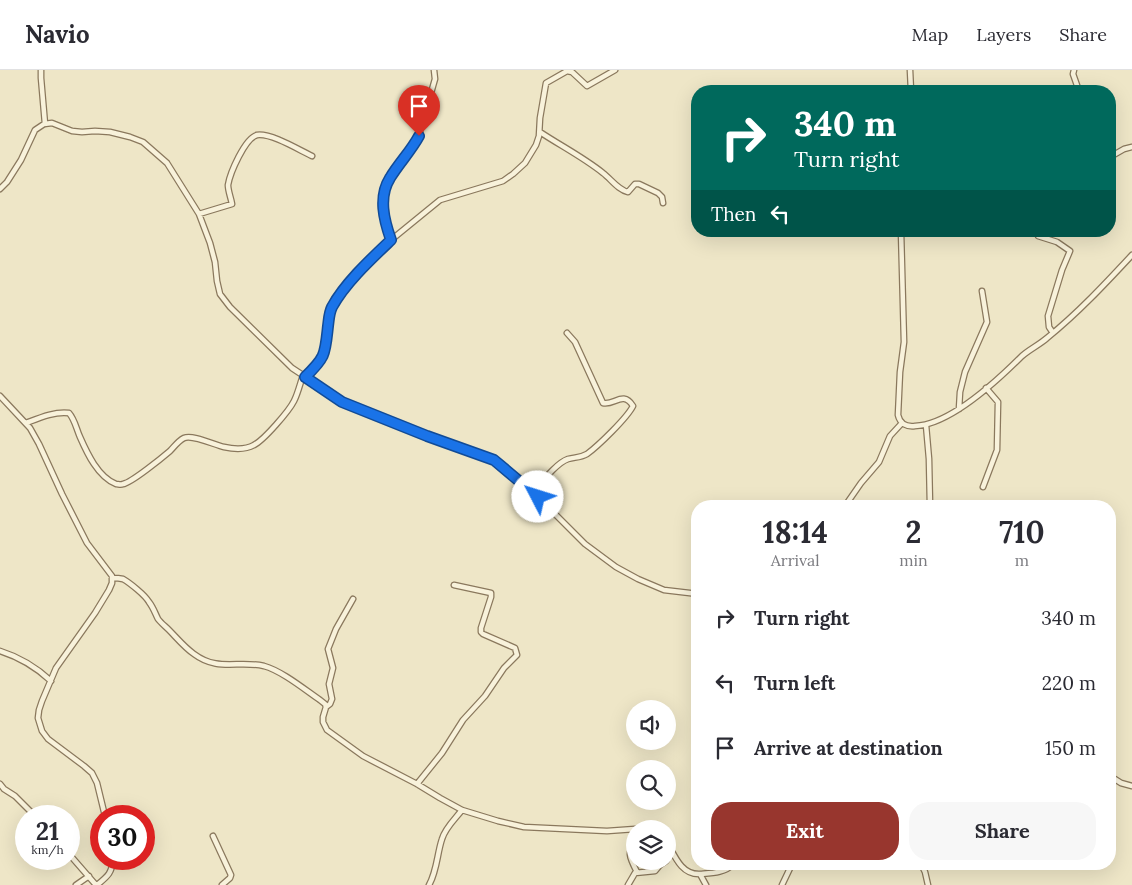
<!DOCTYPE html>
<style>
:root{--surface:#fff;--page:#f7f7f7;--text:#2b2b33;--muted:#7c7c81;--line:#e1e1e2;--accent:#98362e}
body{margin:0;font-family:Lora,serif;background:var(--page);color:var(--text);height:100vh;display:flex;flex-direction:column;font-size:19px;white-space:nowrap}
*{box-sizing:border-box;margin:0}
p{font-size:16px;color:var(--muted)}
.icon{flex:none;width:28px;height:28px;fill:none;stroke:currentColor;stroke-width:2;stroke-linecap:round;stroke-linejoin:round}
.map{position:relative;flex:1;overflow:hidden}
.side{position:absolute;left:691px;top:430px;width:425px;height:370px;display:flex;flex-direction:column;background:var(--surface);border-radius:20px;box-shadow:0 5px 20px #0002}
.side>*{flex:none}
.top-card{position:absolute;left:691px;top:15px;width:425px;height:152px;border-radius:20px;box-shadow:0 5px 20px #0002;background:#00695c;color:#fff;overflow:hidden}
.controls{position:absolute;left:626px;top:630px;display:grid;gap:10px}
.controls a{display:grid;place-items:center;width:50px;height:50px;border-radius:50%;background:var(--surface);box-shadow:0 5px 20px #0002;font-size:25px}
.speed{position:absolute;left:15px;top:735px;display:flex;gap:10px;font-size:25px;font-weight:700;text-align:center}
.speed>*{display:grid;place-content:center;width:65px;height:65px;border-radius:50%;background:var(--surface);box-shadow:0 5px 20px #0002;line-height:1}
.speed small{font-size:12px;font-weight:400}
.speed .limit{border:8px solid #d22;background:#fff;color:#111}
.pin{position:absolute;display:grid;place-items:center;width:42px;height:42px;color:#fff;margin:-51px -21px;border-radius:50% 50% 50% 0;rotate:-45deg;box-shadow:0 0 5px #0007}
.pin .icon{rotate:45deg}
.me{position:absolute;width:55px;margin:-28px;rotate:310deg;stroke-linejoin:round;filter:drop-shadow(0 0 4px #0008)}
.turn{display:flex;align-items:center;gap:18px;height:105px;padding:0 20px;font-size:22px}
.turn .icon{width:65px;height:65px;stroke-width:2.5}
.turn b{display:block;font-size:35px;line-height:42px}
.then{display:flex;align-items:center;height:48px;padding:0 20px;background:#0003;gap:10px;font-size:19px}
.eta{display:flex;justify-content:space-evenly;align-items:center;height:85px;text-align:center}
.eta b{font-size:30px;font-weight:700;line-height:35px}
.action{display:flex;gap:10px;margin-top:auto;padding:10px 20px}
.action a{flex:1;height:58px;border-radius:20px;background:var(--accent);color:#fff;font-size:20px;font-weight:700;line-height:58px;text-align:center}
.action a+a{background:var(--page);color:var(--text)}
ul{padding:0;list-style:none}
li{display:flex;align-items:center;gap:15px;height:65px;padding:0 20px}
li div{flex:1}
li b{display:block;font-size:19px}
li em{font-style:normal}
header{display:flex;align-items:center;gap:30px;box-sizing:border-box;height:70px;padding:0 25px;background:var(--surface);border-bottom:1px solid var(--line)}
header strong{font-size:24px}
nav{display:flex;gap:28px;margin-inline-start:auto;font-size:18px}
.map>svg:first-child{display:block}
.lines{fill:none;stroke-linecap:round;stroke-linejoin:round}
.minor-casing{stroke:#8a785d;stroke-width:7}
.minor{stroke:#f8f2db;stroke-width:4.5}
.route-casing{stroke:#114b97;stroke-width:12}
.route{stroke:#1a73e8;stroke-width:9}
</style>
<header>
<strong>Navio</strong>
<nav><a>Map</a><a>Layers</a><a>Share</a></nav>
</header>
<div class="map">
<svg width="1132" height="815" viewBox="0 0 1132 815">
<rect width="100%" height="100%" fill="#eee6c7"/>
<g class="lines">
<defs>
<path id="minor" d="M41,0v8l4,46
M910,0l1,21
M1074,0l-1,4 6,17
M540,62c21,14 43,25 63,41 8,6 15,17 25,19l7,-8h4l19,9 4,4 1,6
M1110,87l14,-8 8,-2
M0,119l7,-7 14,-22 14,-30 9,-6 8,-1 20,8 10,1 13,-1 15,1 20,5 13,5 24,21 32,51 11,29 5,19 2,19 3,13 10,13 62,61 50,33 85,35 67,24 44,37 47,47 31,23 22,12 26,11 34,4
M199,144l33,-10c-1,-6 -4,-13 -4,-19 2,-12 17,-47 29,-50 15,-2 42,15 55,21
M901,161l3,111 -4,30 -2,43c2,9 9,12 17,11 35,-1 83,-46 107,-70 8,-7 17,-11 25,-18 31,-25 58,-54 85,-83
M1038,161v5l19,6 13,9 -8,19 -14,46 1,11 4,6
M391,170l-8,-32 1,-16 4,-12 25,-33 6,-12 16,-56 -1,-9
M305,307l15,-16 4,-8 5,-37 3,-10 11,-16 48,-50 49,-40 63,-19 10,-7 12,-11 11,-18 3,-9 1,-18 6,-35 21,-12 5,1 15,14 28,-16
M0,326l30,32 9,16 23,50 25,49 25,33v7l-3,7 -14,23 -39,55 -14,33 -3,9 -1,8 4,13 6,8 36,27 8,7 5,10 8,33
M959,339l1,-17 5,-20 22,-50 -5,-31
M26,353c13,-5 29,-12 43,-10 6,7 7,15 11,24 7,16 18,40 36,47 2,0 5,1 7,0 8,-1 40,-27 47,-33 4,-4 8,-10 14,-13 8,-4 31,7 40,9 9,2 21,3 30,-2 10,-5 35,-34 40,-44 4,-8 6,-17 9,-26
M926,355l3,34 1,47
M983,417l14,-37 1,-48 -12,-14
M538,427c0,-4 1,-8 2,-11 5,-9 19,-24 28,-27 7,-2 12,-1 19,-5 11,-8 40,-36 46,-48 -10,-16 -19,0 -30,-3l-28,-61 -8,-9
M845,436l16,-23 18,-21 11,-26 12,-13
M112,508c4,0 7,0 11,1 7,4 22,16 26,23 4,5 6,11 9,17 3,4 7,7 11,11 8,8 15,17 25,24 24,18 44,6 70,12 18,5 40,23 56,34l5,4 1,3 -3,10v5l4,8 36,26 54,28 23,14 22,12 36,11 26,6 83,4 28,-2
M0,581c19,6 36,16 51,30
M326,637l4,-3 2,-5 -3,-15 4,-16 -5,-19 8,-20 17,-30
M1110,706l11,7 11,3
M0,714l4,5 11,7 20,20
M417,714l25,-31 21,-33 22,-24 19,-28 13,-13 -2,-7 -32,-14 -2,-2v-4l10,-31v-4l-37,-8
M213,766l18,39 -1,3 -8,7
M635,767c-7,17 -7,18 2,35
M668,774c7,13 14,31 32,30l6,11
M69,784l27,31
M921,794l4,8 3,13
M700,804c13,-1 24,-1 34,-10
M76,815l13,-9
M97,815c11,-9 15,-12 16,-26
M429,815c8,-14 8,-31 13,-46 3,-11 13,-20 20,-29
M628,815l7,-12 20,-2 5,-6 6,-4
M782,815l10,-21"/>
</defs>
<use href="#minor" class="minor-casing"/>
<use href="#minor" class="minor"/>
</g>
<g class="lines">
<defs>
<path id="route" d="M419,66c-8,15 -20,27 -29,42 -12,19 -6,42 1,62 -20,19 -46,43 -59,67 -3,6 -3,12 -4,19 -3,28 -2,31 -23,51l37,25 85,34 67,24 44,37"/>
</defs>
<use href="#route" class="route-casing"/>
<use href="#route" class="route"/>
</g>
</svg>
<div class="controls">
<a><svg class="icon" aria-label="sound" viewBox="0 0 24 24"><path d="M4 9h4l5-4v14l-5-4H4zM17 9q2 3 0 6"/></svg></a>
<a><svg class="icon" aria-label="search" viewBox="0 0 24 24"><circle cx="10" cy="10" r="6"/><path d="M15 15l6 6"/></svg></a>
<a><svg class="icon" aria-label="layers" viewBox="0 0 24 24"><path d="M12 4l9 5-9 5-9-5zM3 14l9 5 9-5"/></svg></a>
</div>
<div class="speed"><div>21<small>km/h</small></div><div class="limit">30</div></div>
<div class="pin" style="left:419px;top:66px;background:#d93025"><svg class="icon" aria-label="arrive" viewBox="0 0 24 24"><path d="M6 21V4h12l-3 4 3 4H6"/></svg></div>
<svg class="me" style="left:538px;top:427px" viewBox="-20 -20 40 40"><circle r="19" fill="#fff"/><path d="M0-13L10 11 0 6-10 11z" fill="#1a73e8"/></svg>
<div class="top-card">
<div class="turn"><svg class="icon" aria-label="right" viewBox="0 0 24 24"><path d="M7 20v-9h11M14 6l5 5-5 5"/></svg><div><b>340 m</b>Turn right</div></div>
<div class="then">Then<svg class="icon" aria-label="left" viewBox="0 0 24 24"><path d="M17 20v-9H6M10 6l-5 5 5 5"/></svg></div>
</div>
<section class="side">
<div class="eta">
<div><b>18:14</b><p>Arrival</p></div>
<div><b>2</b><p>min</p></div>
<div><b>710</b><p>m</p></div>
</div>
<ul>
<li><svg class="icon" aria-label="right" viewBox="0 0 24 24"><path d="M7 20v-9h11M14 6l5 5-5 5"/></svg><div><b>Turn right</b></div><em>340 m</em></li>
<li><svg class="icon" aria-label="left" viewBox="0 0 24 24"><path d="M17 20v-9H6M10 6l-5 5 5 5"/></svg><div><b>Turn left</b></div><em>220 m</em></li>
<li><svg class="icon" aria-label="arrive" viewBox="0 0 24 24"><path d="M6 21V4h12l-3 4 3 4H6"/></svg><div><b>Arrive at destination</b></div><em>150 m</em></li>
</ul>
<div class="action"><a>Exit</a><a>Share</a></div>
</section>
</div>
